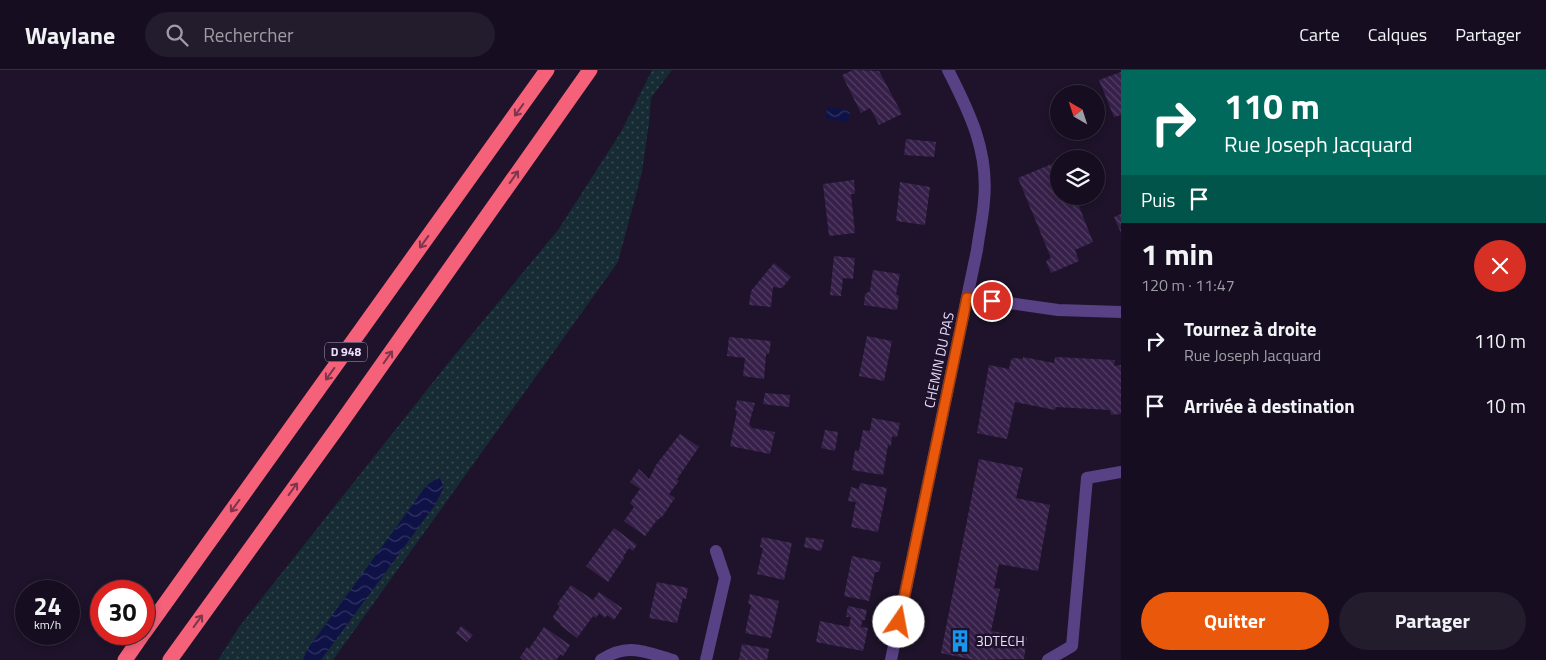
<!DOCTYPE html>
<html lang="fr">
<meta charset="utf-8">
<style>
:root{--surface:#160e20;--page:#231c2d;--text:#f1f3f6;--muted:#9e9ca5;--line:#352e3e;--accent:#ea580c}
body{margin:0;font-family:"Titillium Web",sans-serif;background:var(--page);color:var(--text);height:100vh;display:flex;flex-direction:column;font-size:19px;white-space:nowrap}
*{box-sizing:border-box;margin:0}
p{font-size:16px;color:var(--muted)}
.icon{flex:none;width:28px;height:28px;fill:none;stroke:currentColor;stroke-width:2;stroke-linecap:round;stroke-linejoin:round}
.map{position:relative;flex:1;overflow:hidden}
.panel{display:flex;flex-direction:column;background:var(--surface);width:425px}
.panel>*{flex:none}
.guide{background:#00695c;color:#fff;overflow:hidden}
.needle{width:32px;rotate:321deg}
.tools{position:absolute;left:1050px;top:15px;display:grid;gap:10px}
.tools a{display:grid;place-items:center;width:55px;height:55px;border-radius:50%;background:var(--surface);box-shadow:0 2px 8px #0003,0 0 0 1px var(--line);font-size:25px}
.speed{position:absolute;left:15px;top:510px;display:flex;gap:10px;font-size:25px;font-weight:700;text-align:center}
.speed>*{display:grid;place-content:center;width:65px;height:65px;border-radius:50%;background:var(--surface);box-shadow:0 2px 8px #0003,0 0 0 1px var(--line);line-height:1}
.speed small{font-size:12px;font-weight:400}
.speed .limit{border:8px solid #d22;background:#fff;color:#111}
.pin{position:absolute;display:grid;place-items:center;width:42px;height:42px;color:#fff;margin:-21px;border:2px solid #fff;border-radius:50%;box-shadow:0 1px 5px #0007}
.me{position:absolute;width:55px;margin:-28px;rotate:12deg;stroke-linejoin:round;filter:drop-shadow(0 0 4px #0008)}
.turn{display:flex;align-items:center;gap:18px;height:105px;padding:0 20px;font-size:22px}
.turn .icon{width:65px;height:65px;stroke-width:2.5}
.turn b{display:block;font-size:35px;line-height:42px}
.then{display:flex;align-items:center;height:48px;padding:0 20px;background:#0003;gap:10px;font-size:19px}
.round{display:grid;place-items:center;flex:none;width:52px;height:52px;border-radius:26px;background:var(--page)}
.summary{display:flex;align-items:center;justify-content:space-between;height:85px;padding:0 20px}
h1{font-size:30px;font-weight:700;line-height:38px}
.action{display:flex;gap:10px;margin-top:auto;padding:10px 20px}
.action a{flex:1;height:58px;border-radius:30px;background:var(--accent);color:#fff;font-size:20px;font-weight:700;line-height:58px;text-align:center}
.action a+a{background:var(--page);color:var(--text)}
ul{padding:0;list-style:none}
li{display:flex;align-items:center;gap:15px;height:65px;padding:0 20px}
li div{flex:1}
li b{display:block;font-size:19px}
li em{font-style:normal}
header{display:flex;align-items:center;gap:30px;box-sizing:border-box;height:70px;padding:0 25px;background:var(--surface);border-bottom:1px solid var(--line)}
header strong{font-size:24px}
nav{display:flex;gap:28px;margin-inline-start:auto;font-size:18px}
.search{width:350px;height:45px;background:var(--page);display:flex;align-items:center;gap:12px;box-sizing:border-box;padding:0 18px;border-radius:28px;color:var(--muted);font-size:19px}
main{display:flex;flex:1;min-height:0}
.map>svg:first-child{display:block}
.grass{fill:url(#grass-dots)}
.water{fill:url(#water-waves)}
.building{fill:url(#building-back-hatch)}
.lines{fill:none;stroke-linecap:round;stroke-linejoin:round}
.minor{stroke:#594185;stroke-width:12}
.highway{stroke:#f46179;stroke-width:15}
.oneway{stroke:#7e364e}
.route-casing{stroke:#983908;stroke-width:12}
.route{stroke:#ea580c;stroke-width:9}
.labels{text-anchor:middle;stroke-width:5;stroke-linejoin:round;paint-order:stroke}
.shield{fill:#1e132a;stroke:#aea1be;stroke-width:1}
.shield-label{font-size:12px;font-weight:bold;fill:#ebdefd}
.street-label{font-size:14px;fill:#ebdefd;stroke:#1e132a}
.poi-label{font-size:14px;fill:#ebdefd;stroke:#1e132a;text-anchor:start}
</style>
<header>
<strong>Waylane</strong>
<div class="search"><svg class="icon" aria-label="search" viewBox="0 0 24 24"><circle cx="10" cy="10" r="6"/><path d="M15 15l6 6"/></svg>Rechercher</div>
<nav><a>Carte</a><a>Calques</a><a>Partager</a></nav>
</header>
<main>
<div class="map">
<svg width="1121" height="590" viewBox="0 0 1121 590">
<defs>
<pattern id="grass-dots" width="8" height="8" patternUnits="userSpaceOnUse" patternTransform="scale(1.25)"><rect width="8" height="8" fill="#162b33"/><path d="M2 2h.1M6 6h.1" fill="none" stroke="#384951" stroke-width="1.8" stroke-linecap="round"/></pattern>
<pattern id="water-waves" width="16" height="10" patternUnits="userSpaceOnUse" patternTransform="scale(1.25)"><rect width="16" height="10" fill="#0f1247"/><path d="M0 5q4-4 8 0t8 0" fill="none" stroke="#323462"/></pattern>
<pattern id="building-back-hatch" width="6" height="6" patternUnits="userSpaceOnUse" patternTransform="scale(1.25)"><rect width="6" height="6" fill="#362049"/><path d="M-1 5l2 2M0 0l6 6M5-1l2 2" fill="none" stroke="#534064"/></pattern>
</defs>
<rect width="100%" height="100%" fill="#1e132a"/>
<path class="grass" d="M652,0h20l-21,28 -2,25 -7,49 -24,90 -285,398h-115l21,-33 210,-265 109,-132 63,-98z"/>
<path class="water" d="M827,37l23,4 -2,11 -22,-3z
M439,407l5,10 -9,18 -114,155h-18l4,-10 119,-164z"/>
<path class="building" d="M853,0l26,1 23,43 -23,11 -9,-17 -9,5 -19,-38z
M1121,2v43l-7,2 -15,-37z
M906,69l30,3 -2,15 -30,-2z
M1059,91v35h16l18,46 -18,8 4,11 -28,12 -5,-12 5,-3 -33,-80z
M854,110l1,14h-4l4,39 -26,3 -6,-52z
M900,112l30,5 -5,38 -29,-4z
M1121,144v19l-7,-16z
M834,186l21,2 -2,21 -10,-1 -2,18 -11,-1z
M774,193l17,14 -9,11 -9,-1 -2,20 -22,-2 2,-14z
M873,200l27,4 -4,20 3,2 -2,14 -33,-5 1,-11 5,-3z
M867,266l25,5 -8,40 -25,-5z
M729,267l42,4 -2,13h-3l-2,25 -21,-3 2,-18 -18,-2z
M1023,287l31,6 1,-6 60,3 -1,6 7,-1v49l-10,1 -1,-5 -54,-3 -1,3 -40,-8 -8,37 -30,-6 12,-68 20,4 2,-9 2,-2 10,1z
M765,323l25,2 -1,12 -26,-3z
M737,330l18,3 -6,21 3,4 23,4 -5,22 -40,-8 7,-35 -2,-1z
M872,348l28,5 -3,14 -5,-1 -1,10 -3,-1 -5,30 -31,-5 3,-20 4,1 4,-21 7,1z
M825,360l13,2 -3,19 -14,-3z
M680,364l19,13 -22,32 2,2 -10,13 6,4 -13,19 -5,3 -12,16 -21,-15 10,-14 -4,-4 10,-14 -10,-7 9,-13 10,10 7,-14z
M979,389l44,9 -7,30 34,7 -12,66 -39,-7 -5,24 6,1 -9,42 36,6 -3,22 -50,1 -33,-7z
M860,413l27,5 -9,44 -27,-5 5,-25 -8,-1 3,-14 8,2z
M614,458l23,17 -4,6 -4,-3 -6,9 1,1 -16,24 -22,-16z
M762,467l30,6 -8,37 -27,-6 6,-26 -3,-1z
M806,467l18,3 -3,11 -17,-4z
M852,486l29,6 -2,10h-4l-6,29 -25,-5z
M657,512l31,6 -2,11 -3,-1 -6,25 -28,-5z
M571,515l22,15 6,-8 23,16 -1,2 -7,10 -7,-5 -2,3 -6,-5 -3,5 -3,-2 -16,22 -17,-13 1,-1 -7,-5 -1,-3 7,-10 -3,-2z
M750,524l29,7 -8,37 -26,-5 6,-28 -3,-1z
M848,536l19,4 -2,10h-3l-1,7 7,1 -5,23 -47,-9 4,-21 29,6 2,-10h-5z
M461,556l12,9 -6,7 -11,-9z
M544,557l26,18 -7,11 -2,-2 -5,6h-33l-3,-3 7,-10 2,2z
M742,574l27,5 -2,11h-28z"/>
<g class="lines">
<path class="minor" d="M967,227l91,13 63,2
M601,590c27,-18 44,-8 72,0
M706,590l19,-82 -9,-27
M891,590l86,-410c2,-16 6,-33 7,-49 5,-49 -14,-88 -36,-131
M1048,590l24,-14 15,-168 34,-6"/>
<path class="highway" d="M144,563l403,-563
M125,590l18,-26
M170,590l168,-233 252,-357"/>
</g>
<defs><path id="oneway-shaft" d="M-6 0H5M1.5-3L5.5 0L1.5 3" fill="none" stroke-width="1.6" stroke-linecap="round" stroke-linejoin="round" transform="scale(1.25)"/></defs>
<g class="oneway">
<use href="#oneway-shaft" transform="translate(519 40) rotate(126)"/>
<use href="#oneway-shaft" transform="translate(514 107) rotate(-55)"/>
<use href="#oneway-shaft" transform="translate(424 172) rotate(126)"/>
<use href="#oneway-shaft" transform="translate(388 287) rotate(-55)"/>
<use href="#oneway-shaft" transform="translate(330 304) rotate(126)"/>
<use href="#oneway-shaft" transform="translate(293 419) rotate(-54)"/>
<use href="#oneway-shaft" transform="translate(235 436) rotate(126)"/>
<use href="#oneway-shaft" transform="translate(198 551) rotate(-54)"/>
</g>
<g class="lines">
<defs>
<path id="route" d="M899,552l68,-324 25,3"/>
</defs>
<use href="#route" class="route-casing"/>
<use href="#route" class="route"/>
</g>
<defs>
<symbol id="building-bare" viewBox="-9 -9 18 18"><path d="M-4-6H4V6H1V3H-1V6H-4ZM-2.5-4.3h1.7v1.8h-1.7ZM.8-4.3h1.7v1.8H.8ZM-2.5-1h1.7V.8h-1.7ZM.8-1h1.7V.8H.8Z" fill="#1795ef" stroke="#1e132a" stroke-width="2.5" paint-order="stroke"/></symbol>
</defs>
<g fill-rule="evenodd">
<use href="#building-bare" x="944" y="555" width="32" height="32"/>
</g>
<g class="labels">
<rect class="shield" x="325" y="272.5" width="42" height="19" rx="4"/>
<g class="shield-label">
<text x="346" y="286">D 948</text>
</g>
<g class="street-label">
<text transform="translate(939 290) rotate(-78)" y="5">CHEMIN DU PAS</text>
</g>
<g class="poi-label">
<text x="976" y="576">3DTECH</text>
</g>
</g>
</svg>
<div class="tools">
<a><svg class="needle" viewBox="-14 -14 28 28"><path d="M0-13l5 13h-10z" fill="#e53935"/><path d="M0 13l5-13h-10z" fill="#9e9ca5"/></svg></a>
<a><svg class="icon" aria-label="layers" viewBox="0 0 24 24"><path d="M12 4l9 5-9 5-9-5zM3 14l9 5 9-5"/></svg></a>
</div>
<div class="speed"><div>24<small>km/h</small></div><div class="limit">30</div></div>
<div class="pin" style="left:992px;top:231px;background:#d93025"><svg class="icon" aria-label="arrive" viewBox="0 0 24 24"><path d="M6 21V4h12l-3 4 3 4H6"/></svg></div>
<svg class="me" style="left:899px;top:552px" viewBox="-20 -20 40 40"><circle r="19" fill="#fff"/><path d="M0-13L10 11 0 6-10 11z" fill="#ea580c"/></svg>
</div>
<section class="panel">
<div class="guide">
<div class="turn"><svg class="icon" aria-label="right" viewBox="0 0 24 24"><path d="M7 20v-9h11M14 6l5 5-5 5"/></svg><div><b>110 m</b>Rue Joseph Jacquard</div></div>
<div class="then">Puis<svg class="icon" aria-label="arrive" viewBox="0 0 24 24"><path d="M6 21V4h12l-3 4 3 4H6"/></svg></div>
</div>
<div class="summary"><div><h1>1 min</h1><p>120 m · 11:47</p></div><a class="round" style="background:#d93025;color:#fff"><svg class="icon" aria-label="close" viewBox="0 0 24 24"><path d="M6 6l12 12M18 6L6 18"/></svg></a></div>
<ul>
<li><svg class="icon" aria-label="right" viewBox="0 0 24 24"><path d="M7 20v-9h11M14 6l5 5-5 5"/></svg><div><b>Tournez à droite</b><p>Rue Joseph Jacquard</p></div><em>110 m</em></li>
<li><svg class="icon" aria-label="arrive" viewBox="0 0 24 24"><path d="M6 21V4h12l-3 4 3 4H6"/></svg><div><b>Arrivée à destination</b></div><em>10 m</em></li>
</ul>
<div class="action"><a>Quitter</a><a>Partager</a></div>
</section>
</main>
